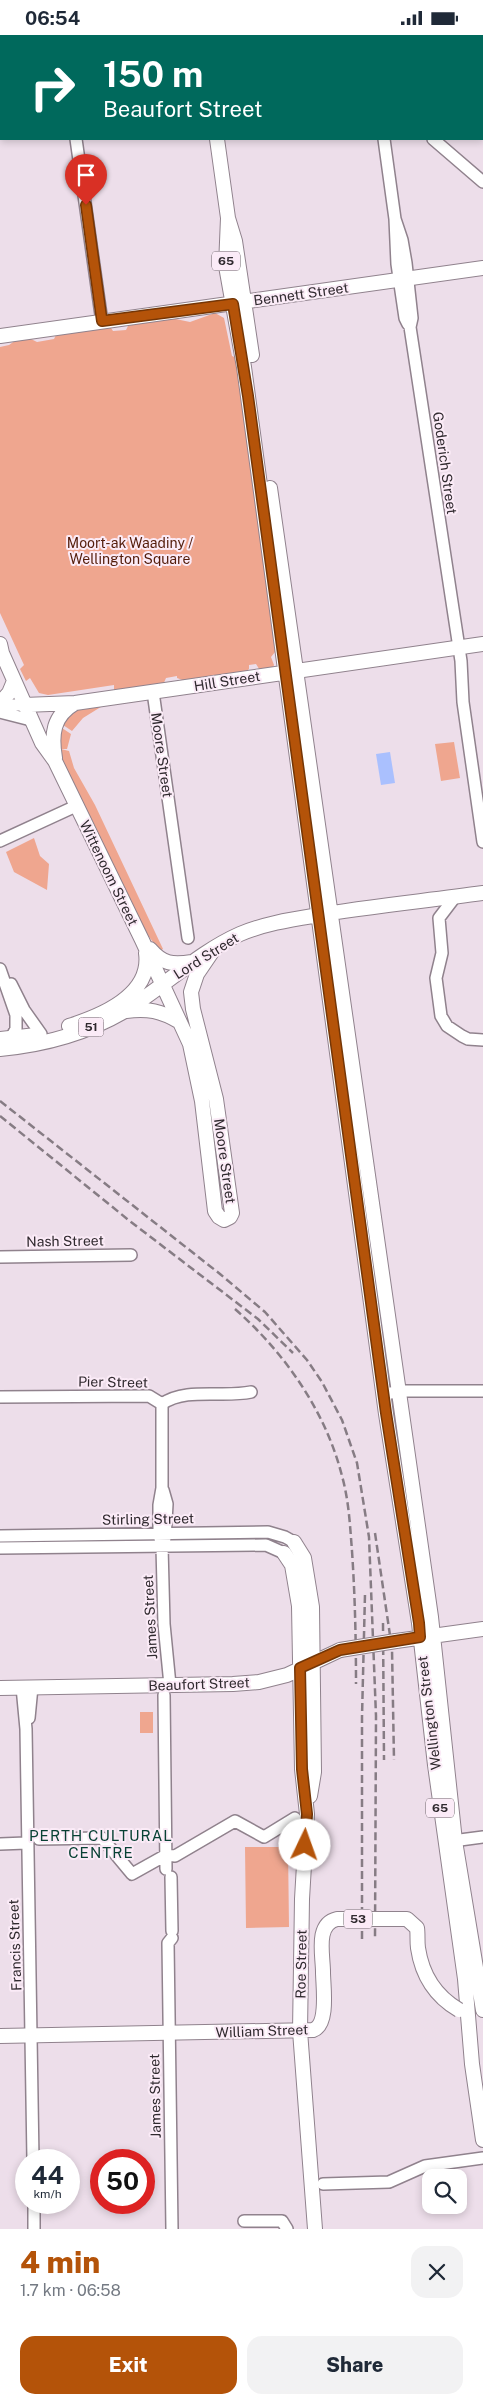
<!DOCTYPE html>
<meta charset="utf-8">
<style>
:root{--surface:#fff;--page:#f2f2f3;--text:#1f2937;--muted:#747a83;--accent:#b45309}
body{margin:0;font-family:"Public Sans",sans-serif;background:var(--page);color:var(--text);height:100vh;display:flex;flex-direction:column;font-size:19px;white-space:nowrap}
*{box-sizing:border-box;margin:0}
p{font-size:16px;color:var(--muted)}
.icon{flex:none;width:28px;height:28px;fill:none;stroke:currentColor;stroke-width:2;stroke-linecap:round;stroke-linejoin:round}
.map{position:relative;height:2194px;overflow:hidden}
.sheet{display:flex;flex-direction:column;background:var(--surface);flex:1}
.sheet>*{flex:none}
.banner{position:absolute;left:0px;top:0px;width:484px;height:105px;box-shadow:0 2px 8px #0003;background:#00695c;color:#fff;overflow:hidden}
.controls{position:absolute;left:422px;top:2134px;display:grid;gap:10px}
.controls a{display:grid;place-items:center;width:45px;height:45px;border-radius:10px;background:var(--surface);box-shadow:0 2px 8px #0003;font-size:25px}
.speed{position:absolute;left:15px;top:2114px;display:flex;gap:10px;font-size:25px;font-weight:700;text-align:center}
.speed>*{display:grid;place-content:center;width:65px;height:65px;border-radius:50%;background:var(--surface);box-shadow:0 2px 8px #0003;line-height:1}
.speed small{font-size:12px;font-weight:400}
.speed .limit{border:8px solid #d22;background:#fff;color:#111}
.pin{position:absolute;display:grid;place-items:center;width:42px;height:42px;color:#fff;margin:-51px -21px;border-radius:50% 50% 50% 0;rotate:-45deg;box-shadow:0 0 5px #0007}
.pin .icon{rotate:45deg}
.me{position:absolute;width:55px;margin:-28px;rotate:3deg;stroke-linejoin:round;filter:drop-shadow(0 0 4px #0008)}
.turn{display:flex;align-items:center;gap:18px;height:105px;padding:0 20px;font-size:22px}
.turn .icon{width:65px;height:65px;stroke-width:2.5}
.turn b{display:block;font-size:35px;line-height:42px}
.round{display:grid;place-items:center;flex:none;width:52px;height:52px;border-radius:15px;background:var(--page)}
.overview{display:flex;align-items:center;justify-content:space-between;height:85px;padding:0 20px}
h1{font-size:30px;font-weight:800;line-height:38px;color:var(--accent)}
.button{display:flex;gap:10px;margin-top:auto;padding:10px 20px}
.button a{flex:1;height:58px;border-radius:15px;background:var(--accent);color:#fff;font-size:20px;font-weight:800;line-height:58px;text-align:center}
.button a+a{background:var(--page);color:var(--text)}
.status{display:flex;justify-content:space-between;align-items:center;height:35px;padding:0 25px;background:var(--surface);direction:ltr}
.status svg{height:14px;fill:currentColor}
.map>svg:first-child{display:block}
.green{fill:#efa68f}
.water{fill:#aac0fe}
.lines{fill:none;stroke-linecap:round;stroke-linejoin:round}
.minor-casing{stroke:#90828d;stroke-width:14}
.major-casing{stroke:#90828d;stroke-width:16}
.minor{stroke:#fff;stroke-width:11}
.major{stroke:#fff;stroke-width:14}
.rail{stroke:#867c84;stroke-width:2.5;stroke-dasharray:8 4;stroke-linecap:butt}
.major-bridge-casing{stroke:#90828d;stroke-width:16;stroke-linecap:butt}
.major-bridge{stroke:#fff;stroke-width:14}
.route-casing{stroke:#753606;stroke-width:12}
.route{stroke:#b45309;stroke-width:9}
.labels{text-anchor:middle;stroke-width:4;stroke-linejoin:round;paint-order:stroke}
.shield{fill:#fbebf7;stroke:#6d646b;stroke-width:1}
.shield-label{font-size:12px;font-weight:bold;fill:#302a2f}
.street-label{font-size:14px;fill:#302a2f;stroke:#fbebf7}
.park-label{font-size:14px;fill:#531c0a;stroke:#fbebf7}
.neighbourhood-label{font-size:15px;letter-spacing:1px;fill:#084134;stroke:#fbebf7}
</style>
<div class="status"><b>06:54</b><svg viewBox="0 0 49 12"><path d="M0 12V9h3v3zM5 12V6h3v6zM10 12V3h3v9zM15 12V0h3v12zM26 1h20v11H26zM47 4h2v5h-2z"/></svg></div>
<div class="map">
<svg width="483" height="2194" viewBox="0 0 483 2194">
<rect width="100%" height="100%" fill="#eddeea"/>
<path class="green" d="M215,278l9,5 8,38 5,2 11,89 4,4 4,31 -4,1 2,12 10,31 -5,7 6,2 14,112 -8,10 3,8 -2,5 -11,2 -5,-8 -7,1v4l-6,5 -55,8 -11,-4v-2l-11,2 -3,7 -49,5v-5l-66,10 -9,-2 -9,-15 -4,3 -6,-12 4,-4 -24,-52v-266l9,-2 7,-5 13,-2 8,4 17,-3 2,-4 55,-7 2,3 13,-1 2,-4 38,-9 24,5z
M104,670l-21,13 -11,13 -9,-6v-4l16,-12z
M62,693l9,6 -4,15h-6l8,2 5,17 21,37 68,144 -3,2 -14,-18 -16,-32 -68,-139 -4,-26z
M454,707l6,36 -19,3 -6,-37z
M34,803l6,18 9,8 -2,26 -33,-18 -8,-20z
M140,1677h13v21h-13z
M245,1812h43l1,80 -43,1z"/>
<path class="water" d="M390,717l5,31 -14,2 -5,-31z"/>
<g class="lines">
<defs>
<path id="minor" d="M61,0v1
M313,0l1,1
M369,0v1
M76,104l26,183
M384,104l11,80 2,45 8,54 3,6
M433,104l50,43
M395,184l7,21 4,23 6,55 -2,9 2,13 49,321 2,41 20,140
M153,657l35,246
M0,670h24
M0,677l31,8
M0,806l76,-35
M455,862l-16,21 3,35 -6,25 5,38 6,10 15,10 6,3 15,1
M0,934l16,46v14l-5,9
M11,949l13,26 17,24
M0,1222l131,-2
M383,1359l23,-3h77
M0,1362l149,-1 13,8
M162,1369v84l-3,17v29l3,13 2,77 6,61
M162,1369c24,-17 61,-6 89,-12
M163,1455l4,14 -2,35
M0,1501l268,-4 17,5 9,5
M0,1513l266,-3 18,8
M22,1652l4,42 7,431
M164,1660l2,174
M29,1683l3,-31
M39,1804l63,-1 30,36 34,-19 9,1 60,-35 29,16 31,-19
M460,1805l23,-3
M0,1809l26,-1
M171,1842l1,54
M323,2149l66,-2 36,-16 58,-8
M34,2168v26
M244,2186h38l5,8
M172,2194l-4,-286 4,-5"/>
<path id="major" d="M202,0l1,1
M217,104l11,79 7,23 17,114
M228,183l-2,48 18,101 142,1047 33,209 16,142 30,214 7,85 11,76
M0,301l483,-68
M270,453l161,1129 24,224 28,169
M0,609l2,9 40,90 13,18 87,179 48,104 12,57 13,110 4,6 5,3 6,-3 2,-4 -16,-114 -23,-90 -2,-17 6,-18 17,-25
M0,668l9,-10 5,-12
M24,670l51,-2 408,-59
M55,723c-4,-24 -2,-42 20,-55
M150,914c13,15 22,16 42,13
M126,976c22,-3 35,0 54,11
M69,991c32,-10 83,-31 77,-73
M0,1004l36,-4
M0,1014c43,-4 85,-15 123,-37 40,-24 74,-59 117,-78 24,-10 48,-14 73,-18 57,-10 113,-15 170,-23
M294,1507l10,16 8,49 2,165 -4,24
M284,1518l8,12 7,41 3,163 5,45 -5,85 -2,132 15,198
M396,1606l87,-12
M0,1653l233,-4 26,-2 28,-7 53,-25
M0,2001l313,-6c16,-5 10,-44 10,-58"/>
</defs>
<use href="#minor" class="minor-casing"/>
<use href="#major" class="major-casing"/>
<use href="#minor" class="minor"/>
<use href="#major" class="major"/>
<path class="rail" d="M0,1066l220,173 45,38 42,48 15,22 20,38 15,43 12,74 7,179 -1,223
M0,1081l131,106 127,97 35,34
M235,1274c50,44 91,103 107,167 7,25 8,50 10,75 3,45 4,89 4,133
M375,1498l17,116 2,111
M383,1588l1,137
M362,1904v-222l3,-123"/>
<defs>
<path id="major-bridge" d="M340,1615l56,-9
M323,1937c0,-17 -8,-48 14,-53h70l10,9c1,6 0,13 1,20 4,27 17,48 41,62"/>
</defs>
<use href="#major-bridge" class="major-bridge-casing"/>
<use href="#major-bridge" class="major-bridge"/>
</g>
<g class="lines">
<defs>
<path id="route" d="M86,170l16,116 131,-17 15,92 138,1017 33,210 1,14 -80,13 -40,18 2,101 5,45 -2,31"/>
</defs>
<use href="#route" class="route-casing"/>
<use href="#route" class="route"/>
</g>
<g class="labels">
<g class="shield">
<rect x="212" y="216.5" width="28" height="19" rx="4"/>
<rect x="78.5" y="982.5" width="25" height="19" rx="4"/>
<rect x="426" y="1763.5" width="28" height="19" rx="4"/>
<rect x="344" y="1874.5" width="28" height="19" rx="4"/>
</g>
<g class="shield-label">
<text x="226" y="230">65</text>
<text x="91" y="996">51</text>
<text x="440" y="1777">65</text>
<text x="358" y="1888">53</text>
</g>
<g class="street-label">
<text transform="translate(301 259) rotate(-8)" y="5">Bennett Street</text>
<text transform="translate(445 428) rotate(82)" y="5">Goderich Street</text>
<text transform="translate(227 646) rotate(-9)" y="5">Hill Street</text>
<text transform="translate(162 720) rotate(82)" y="5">Moore Street</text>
<text transform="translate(109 838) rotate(64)" y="5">Wittenoom Street</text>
<text transform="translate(206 921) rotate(-32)" y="5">Lord Street</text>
<text transform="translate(225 1126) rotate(82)" y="5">Moore Street</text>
<text transform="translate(65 1206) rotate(-1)" y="5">Nash Street</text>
<text transform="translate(113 1347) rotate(1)" y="5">Pier Street</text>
<text transform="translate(148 1484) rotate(-1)" y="5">Stirling Street</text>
<text transform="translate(150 1582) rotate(-93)" y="5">James Street</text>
<text transform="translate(199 1649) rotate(-2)" y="5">Beaufort Street</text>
<text transform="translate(429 1678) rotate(-97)" y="5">Wellington Street</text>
<text transform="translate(15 1910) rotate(-92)" y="5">Francis Street</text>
<text transform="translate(301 1929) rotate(-89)" y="5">Roe Street</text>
<text transform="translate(262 1996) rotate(-2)" y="5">William Street</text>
<text transform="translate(155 2061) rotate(-91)" y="5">James Street</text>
</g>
<g class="park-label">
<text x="130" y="513">Moort-ak Waadiny /<tspan x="130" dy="16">Wellington Square</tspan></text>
</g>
<g class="neighbourhood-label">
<text x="101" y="1806">PERTH CULTURAL<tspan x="101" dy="17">CENTRE</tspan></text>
</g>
</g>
</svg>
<div class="controls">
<a><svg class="icon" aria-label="search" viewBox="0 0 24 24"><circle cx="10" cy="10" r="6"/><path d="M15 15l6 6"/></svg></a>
</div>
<div class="speed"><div>44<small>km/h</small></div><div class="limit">50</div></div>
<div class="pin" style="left:86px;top:170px;background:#d93025"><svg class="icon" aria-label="arrive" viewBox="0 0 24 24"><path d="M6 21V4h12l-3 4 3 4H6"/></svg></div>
<svg class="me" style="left:305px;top:1810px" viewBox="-20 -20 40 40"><circle r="19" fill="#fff"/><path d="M0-13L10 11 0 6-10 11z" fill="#b45309"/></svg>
<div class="banner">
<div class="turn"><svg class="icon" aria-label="right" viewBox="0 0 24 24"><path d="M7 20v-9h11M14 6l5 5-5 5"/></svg><div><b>150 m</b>Beaufort Street</div></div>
</div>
</div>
<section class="sheet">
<div class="overview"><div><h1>4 min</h1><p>1.7 km · 06:58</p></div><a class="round"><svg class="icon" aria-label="close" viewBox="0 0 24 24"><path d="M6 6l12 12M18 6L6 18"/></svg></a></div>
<div class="button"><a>Exit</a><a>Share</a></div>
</section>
